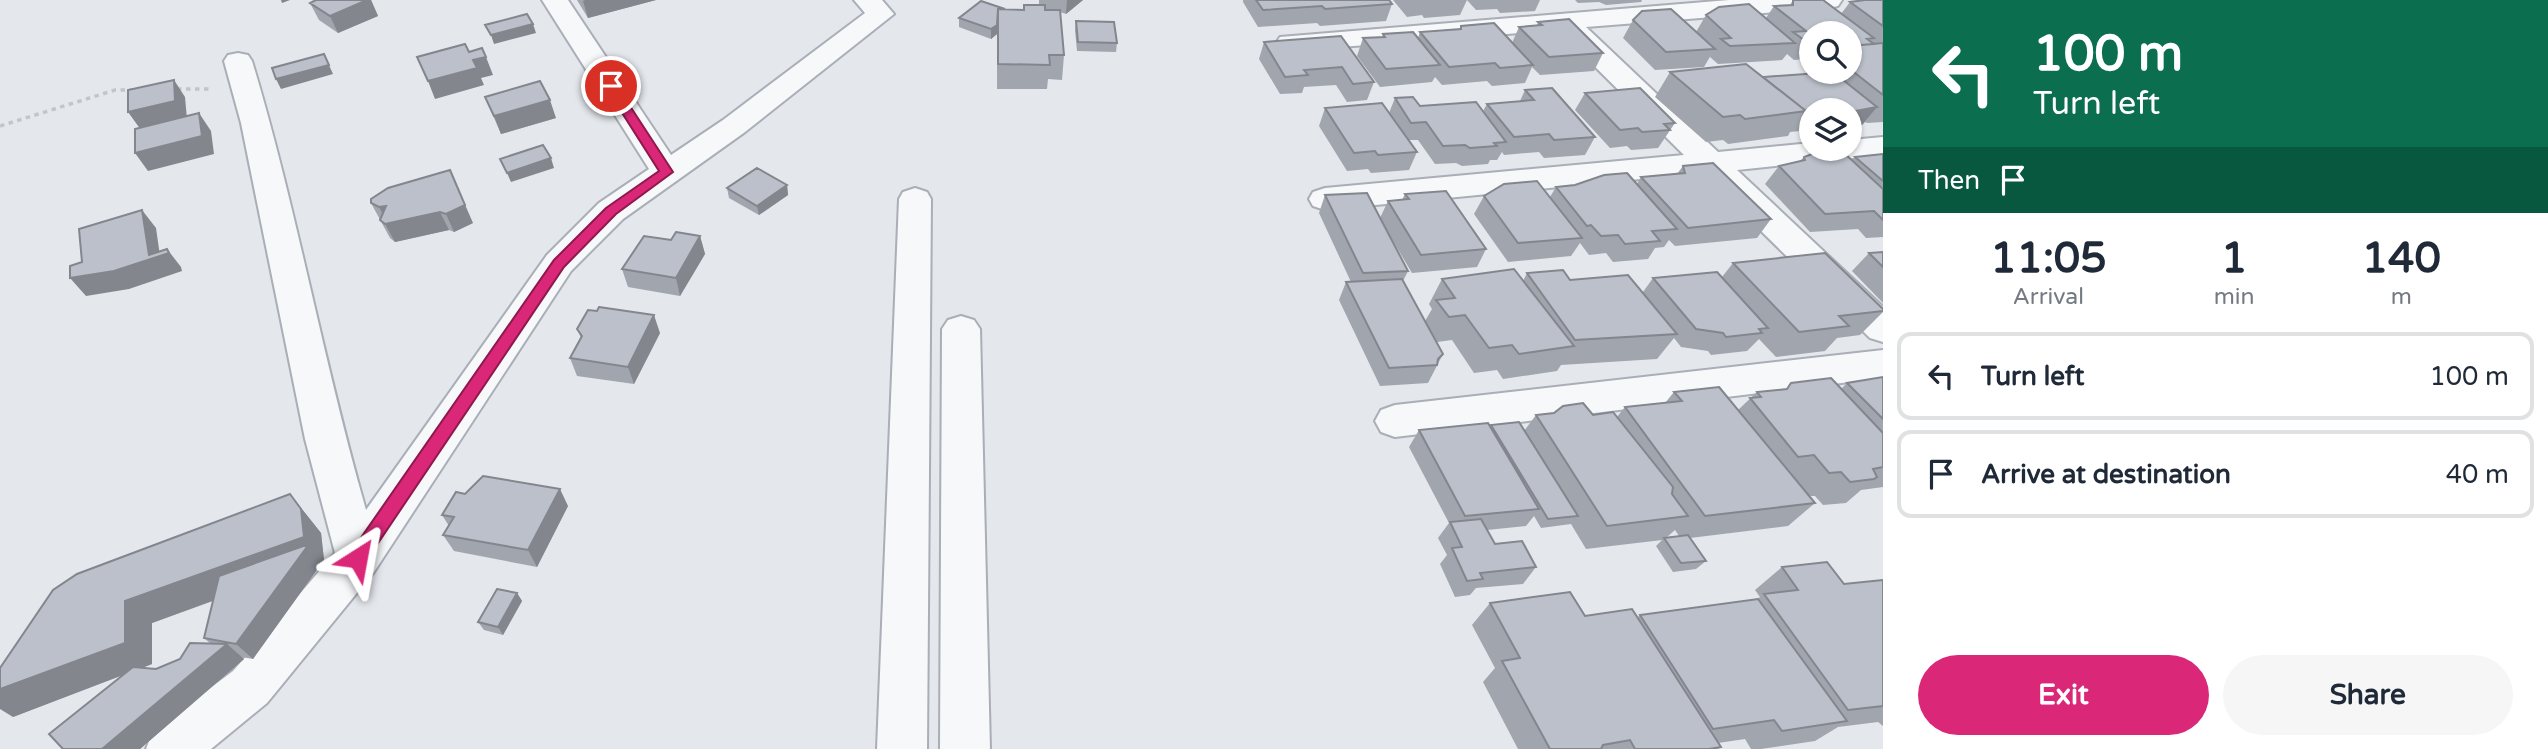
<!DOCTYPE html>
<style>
:root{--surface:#fff;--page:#f6f6f7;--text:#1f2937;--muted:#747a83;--line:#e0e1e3;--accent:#db2777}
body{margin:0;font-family:"Varela Round",sans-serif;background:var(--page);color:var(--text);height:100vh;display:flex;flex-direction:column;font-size:26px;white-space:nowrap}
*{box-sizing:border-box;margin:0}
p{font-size:23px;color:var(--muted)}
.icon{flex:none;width:38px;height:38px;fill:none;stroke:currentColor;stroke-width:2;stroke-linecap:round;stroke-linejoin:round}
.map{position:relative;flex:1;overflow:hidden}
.drawer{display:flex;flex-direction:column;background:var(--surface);width:665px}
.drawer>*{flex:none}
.hud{background:#0b6e4f;color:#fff;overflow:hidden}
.buttons{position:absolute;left:1799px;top:21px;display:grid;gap:14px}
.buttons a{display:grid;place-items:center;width:63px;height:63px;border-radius:50%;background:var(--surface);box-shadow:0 2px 5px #0004;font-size:35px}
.pin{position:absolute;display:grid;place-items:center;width:60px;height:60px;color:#fff;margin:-30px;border:4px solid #fff;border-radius:50%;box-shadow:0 2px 7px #0007}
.me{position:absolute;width:77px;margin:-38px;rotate:34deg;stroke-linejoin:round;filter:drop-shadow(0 0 5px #0008)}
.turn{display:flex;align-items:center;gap:24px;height:147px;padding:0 35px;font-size:32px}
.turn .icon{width:91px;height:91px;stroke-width:2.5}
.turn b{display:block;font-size:49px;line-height:60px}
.then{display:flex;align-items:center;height:66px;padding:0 35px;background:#0003;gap:14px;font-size:26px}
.eta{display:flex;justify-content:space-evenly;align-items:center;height:119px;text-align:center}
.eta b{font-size:42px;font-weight:700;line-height:49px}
.cta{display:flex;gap:14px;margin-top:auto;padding:14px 35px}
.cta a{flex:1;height:80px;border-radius:42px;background:var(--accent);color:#fff;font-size:28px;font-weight:700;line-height:80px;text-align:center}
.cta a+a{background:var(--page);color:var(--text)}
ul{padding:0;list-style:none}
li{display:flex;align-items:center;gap:21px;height:88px;margin:0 14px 10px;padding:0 21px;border:4px solid var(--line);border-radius:14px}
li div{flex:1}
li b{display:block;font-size:26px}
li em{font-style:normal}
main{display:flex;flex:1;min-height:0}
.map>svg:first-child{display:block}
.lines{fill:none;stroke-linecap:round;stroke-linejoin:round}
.street-casing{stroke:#a9aeb7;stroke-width:4}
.path{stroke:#c2c5cb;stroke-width:3.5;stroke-dasharray:4.5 4.5;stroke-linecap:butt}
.street{fill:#f7f8fa;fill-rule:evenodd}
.wall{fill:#a1a5ae;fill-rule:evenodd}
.shaded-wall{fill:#83868d}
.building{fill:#bbc0ca;stroke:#83868d;stroke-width:2}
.route{fill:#db2777;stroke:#8e194d;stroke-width:2}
</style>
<main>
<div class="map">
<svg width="1883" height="749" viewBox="0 0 1883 749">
<rect width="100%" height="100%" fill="#e4e7ec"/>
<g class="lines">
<defs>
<path id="street" d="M542,0h26l103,155 52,-35 142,-107 -11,-13h28l12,14 -149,118 -122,87 -52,52 -197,301 -107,131 -56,46h-65l7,-18 80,-60 102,-118 -30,-114 -64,-316 -17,-62 4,-6 10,-2 10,2 4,6c45,148 71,301 114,449l181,-255 52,-52 50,-34z
M1729,0h113l-4,6 -9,2 -243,19 132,125 93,-9v6h39v-9l33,-3v18l-146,15 146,137v35l-13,-4 -168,-165 -377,37 -12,-4 -4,-7 4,-7 12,-4 359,-33 -126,-125 -268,21 -10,-2 -4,-6 4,-6z
M915,188l12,4 4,7 -4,550h-50l22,-550 4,-7z
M961,316l13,4 6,9 10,420h-50l2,-420 6,-9z
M1883,350v28l-488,59 -14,-5 -6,-11 6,-11 14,-5z"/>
</defs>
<use href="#street" class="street-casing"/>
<path class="path" d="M177,89h36
M0,126l115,-36h18"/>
<use href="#street" class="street"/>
</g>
<path class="wall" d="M316,0h55l7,16 -40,17 -19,-13 -9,-17z
M577,0h79l-68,18z
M1039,0h44l-17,14 -6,-2 4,43 -2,25 -14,-1 -1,10h-50v-55l-6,5 -32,-12v-9l46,-9 18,1 1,-5h17l-2,-1z
M1243,0h146l3,4 -6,17 -66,5 -3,-3 -59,4 -15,-25z
M1393,0h74l-7,15 -36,3 -2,-3 -15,2z
M1467,0h73l-5,11 -35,2 -3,-4 -21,1z
M1575,0h67l-1,2 -35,3 -7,-3 -21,1z
M1793,0l48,14 9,-12 8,-1 1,-1h24v122l-16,1 -2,-1 -3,3 -12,2v-17h-39v20l-21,2 -2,4 -60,8 -5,-4 -17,2 -51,-45 15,-25 93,5 45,-3 -2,-2 5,-8v8h39v-39h-39v31l-6,-5 -11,1 -7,-6 -5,6 -64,4 -8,-7 4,-7 -10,17 -49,3 -32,-32 10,-18 63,12 10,-17 60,3 8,-12 16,-1z
M1076,21l41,22 -1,9 -39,-1 -2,-21z
M1538,22l65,31 -9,18 -54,4 -8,-8 -7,16 -33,3 -5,-5 -45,4 -7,-8 -3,5 -52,5 -23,-31 6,-18 19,-1 1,-3 35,4 2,-6 39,-3 2,-3 51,17 7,-16 18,-2z
M1341,36l33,46 -7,18 -20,2 -11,-17 -32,2 -2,6 -22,1 -21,-35 5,-17z
M1525,90l70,47 -10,18 -41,3 -5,-6 -35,3 -2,-3 -5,8h-7l-2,4 -26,2 -6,-3 -21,1 -17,-24h-9l8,12 -8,18 -38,3 -3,-4 -21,2 -28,-45 6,-18 64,5 6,-15 25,8 63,5 4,-7 33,-3z
M1585,93l90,30 -17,25 -27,2 -4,-4 -17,2 -35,-38z
M485,97l71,21 -55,16z
M1883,154v83l-17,1 -8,-9 -48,3 -45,-48 14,-18 21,-5 4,-4 48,4 3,-4z
M1683,166l88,53 -14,19 -82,8 -6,-6 -5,7 -9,1 -7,11 -35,3 -7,-9 -17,2 -9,-12 -9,13 -63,6 -34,-48 10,-18 66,1 6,-10 81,-3 4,-7 36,-3z
M787,185l1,10 -29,20 -30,-17 -2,-10z
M388,188l85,35 -19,9 -5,-2 -54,12 -5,-4 -19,-35z
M1405,194l81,55 -9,18 -65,6 -25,-42 21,40 -5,10 22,40 7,-12 -3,-5 13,-25 81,2 4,-8 116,19 10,-14 69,-1 11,-14 150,46v3l-23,23 -23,3 -12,13 -49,6 -17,-18 -12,12 -36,4 -3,-4 -27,-4 -7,-9 -17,21 -96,6 -4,6 -54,8 -6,-9 -23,3 -22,-33 -15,2 6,12 -15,29 -48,3 -41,-86 7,-18h5l-32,-69 6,-18 55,23 8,-17 14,-1z
M700,236l5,18 -25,42 -52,-9 -6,-18 49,-29z
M1883,252v51l-31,-32 17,-18z
M577,329l83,4 -26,51 -57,-8 -7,-18 11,-20z
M1883,377v110l-22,3 -15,13 -23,2 -8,-9h-6l6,7 -27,23 -98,12 16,23 -10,8 -23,3 -17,-26 6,-6 -76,9 -15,-25 -30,4 -7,-12 -8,10 -39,4 8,14 41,23 -13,17 -47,4 -6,7 -15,2 -15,-33 7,-9 -9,-17 11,-15 -40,-76 10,-17 71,-3 1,-2 33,6 12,-16h57l24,2 8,-10 40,-4 9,-11 64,18 19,-18 84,-3 6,-6zM1675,530l4,6 -12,1z
M290,494l31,39 3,27 -71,99 -12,-2 3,2 -104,90h-77l59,-74 -109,42zM213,601l-9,37 7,6 -31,15 -24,10 -14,-1 10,-4v-41z
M465,494l103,12 -31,61 -83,-16 -11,-16 6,-9 -7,-11z
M1782,567l62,17 39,-4v146l-5,-4 -40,5 -23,14 -54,8h-10l-6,-10 -27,4 3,4 -3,2h-200l-35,-67 12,-14 -23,-43 18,-22 95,13 52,2 3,-3 117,-16 3,-2 -5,-7z
M517,593l5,8 -19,34 -19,-5 -6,-8z"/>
<path class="shaded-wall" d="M281,0h9l-8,3z
M367,0h4l7,16 -40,17 -8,-17z
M585,0h71l-68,18 -5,-17z
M1067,0h16l-17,14z
M533,24l3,9 -42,11 -3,-9z
M997,25v9l-6,5v-10z
M324,54l9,20 -52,15 -5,-10z
M486,57l7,18 -12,3 3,7 -49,14 -7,-18 45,-21z
M174,80l11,17 2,22 -46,11 -13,-18z
M550,100l6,18 -55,16 -7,-18z
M1877,107l-15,18 -12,2v-15z
M199,113l12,18 3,23 -66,17 -13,-18z
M551,158l3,10 -43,14 -4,-9z
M450,170l23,53 -19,9 -8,-18z
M787,185l1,10 -29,20 -2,-9z
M386,206l54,6 9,18 -54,12 -10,-18h3l-9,-17z
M142,210l14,18 4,28 7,-7 14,18 1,4 -53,18 -43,7 -16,-18 79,-23z
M700,236l5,18 -25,42 -4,-18z
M654,315l6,18 -26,51 -6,-17z
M560,489l8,17 -31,61 -9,-17z
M290,494l31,39 3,27 -71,99 -17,-15 52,-71 -136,50v41l-139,53 -13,-8v-20l125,-88z
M517,593l5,8 -19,34 -5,-8z
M227,644l17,15 -104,90h-38z"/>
<path class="building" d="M316,0h51l-37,16 -20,-13z
M1256,0h133l3,4 -67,5 -3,-3 -59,4z
M1793,0h30l51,38 -7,1 7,5 -24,2v-13h-39v9h-4l-14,-10 13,-1 -32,-25 19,-1z
M1865,0h18v26l-33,-24z
M981,1l24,8h-7l-1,16 -6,4 -32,-11z
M1749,4l46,39 -65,3 -9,-7 10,-1 -25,-23 13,-8z
M1024,5h21v5h15l4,45h-15l1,10 -52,-1v-55l26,1z
M1671,9l44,40 -49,3 -33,-32 9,-9z
M527,14l6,10 -42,11 -6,-10z
M1569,19l34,34 -54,4 -30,-30 23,-2 -4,-3z
M1076,21l38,1 3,21 -39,-1z
M1494,23l39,42 -33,3 -5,-5 -46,4 -29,-35 41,-3v-3z
M1413,32l27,33 -54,4 -23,-31 22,-1 -2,-3z
M1341,36l33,46 -21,2 -11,-17 -38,3 4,5 -23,2 -21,-35z
M1883,43v52l-33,-26v-23z
M465,44l4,8 13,-4 4,9 -13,3 4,8 -49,13 -11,-24z
M324,54l5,11 -53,14 -4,-11z
M1746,64l60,47 -61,8 -5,-4 -17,2 -53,-45z
M1833,72l44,35 -27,5v-2h-39v3l-7,1 2,-3 -43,-34z
M174,80l1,21 -47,11v-22z
M540,81l10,19 -56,16 -9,-19z
M1552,88l43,49 -41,3 -5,-6 -35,3 -27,-33 47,-4 -9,-10z
M1640,88l35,35 -11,1 6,6 -28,2 -4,-4 -18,2 -35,-37z
M1413,97l7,9 56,-4 30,40 -12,1 3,3 -27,2 -5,-3 -22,1 -17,-24 -15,1 -16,-25z
M1382,103l35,49 -39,3 -3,-4 -21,2 -29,-45z
M199,113l3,23 -67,17v-24z
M543,145l8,13 -44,15 -7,-14z
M1843,152l40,37v31l-9,-9 -49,3 -46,-48 26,-6 -1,-3 8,-3z
M1883,154v27l-28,-24z
M1713,163l58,56 -83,9 -47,-51 44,-4 -2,-7z
M757,168l30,17 -30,21 -30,-18z
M450,170l15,35 -19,9 -6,-2 -55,12 -5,-4 6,-14 -7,1 -8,-4v-4l17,-11z
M1627,173l50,56 -25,2 8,10 -35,3 -7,-9 -17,1 -10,-11 -4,1 -31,-39 19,-2 29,-10z
M1537,181l45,57 -64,5 -34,-47 20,-12z
M1446,191l40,58 -65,6 -33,-54 21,-2 -4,-5z
M1367,193l41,78 -45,2 -38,-78z
M142,210l7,45 18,-6 2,4 -55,18 -44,7v-12l12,-4 -3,-33z
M676,232l24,4 -24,42 -54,-9 22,-33 27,4z
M1883,252v15l-14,-14z
M1825,253l58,56v2l-44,5 10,10 -50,6 -66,-69z
M1514,269l60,77 -55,8 -7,-9 -23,3 -24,-33 -16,2 -13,-17 19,-2 -13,-19z
M1563,270l7,10 58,-5 49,59 -102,6 -48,-67z
M1717,272l51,56 -9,1 3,4 -36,4 -3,-4 -27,-4 -43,-51z
M1402,279l41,75 -5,5 -1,6 -48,3 -43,-86z
M599,307l55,8 -26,52 -58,-9 12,-22 -5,-7 11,-19 9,1z
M1883,377v42l-36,-36z
M1831,378l52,55v34l-10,2 4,8 -3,2 -24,3 -9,-10 -12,1 -15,-18 -16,2 -48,-59 11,-1 -4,-5 30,-3 4,-6z
M1719,387l96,116 -110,13 -80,-109 57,-6 -8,-9z
M1583,403l10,12 20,-3 60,75 -1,7 16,22 -81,10 -71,-111 18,-2 9,-7z
M1519,422l59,94 -30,3 -57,-94z
M1488,423l51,86 -74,7 -46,-86z
M483,476l77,13 -32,61 -85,-15 11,-18 -12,-2 14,-23 9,2z
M290,494l11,15 3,28 -179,64v42l-125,46v-21l53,-78 24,-16z
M1481,519l14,25 27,-3 14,26 -56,6 3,6 -16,2 -15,-33 10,-1 -12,-25z
M1688,535l18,26 -25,2 -17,-25z
M309,544l-73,100 -32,-6 15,-62z
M1827,562l17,22 39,-4v126l-35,4 -84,-116 34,-4 -16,-23z
M497,589l20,4 -19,34 -20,-5z
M1570,592l15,24 47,-7 89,138 -12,2h-74l-5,-9 -27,5 -2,4h-51l-48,-88 18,-3 -30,-55z
M1758,599l89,122 -65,10 -8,-11 -61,9 -73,-114z
M190,643l37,1 -125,105h-39l-14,-15 84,-67 23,2 24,-10z"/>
<path class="route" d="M611,82l4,1 58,89 -57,42 -52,53 -200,297 -6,2 -7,-2 -2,-6 2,-6 203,-292 52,-52 53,-37 -54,-85z"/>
</svg>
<div class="buttons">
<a><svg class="icon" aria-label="search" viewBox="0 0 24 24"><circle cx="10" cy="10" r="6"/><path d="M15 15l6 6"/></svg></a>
<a><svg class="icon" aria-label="layers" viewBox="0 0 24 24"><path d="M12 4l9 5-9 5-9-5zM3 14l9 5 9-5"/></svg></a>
</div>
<div class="pin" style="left:611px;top:86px;background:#d93025"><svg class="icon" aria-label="arrive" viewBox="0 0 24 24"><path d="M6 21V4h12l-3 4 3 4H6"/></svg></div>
<svg class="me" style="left:358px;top:558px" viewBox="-20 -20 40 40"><path d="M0-17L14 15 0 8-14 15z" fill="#db2777" stroke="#fff" stroke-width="4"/></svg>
</div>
<section class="drawer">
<div class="hud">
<div class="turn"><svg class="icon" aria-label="left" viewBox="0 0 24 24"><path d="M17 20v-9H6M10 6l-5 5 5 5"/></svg><div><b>100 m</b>Turn left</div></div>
<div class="then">Then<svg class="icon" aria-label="arrive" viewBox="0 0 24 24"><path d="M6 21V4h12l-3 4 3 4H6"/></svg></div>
</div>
<div class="eta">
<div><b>11:05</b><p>Arrival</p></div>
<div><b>1</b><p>min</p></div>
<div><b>140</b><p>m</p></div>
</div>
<ul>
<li><svg class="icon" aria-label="left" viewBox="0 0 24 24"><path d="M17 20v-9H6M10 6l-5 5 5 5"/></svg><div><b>Turn left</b></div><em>100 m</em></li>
<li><svg class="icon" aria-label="arrive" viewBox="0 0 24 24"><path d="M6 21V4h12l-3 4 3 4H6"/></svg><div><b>Arrive at destination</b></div><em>40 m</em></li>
</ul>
<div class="cta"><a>Exit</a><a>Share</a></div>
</section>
</main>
